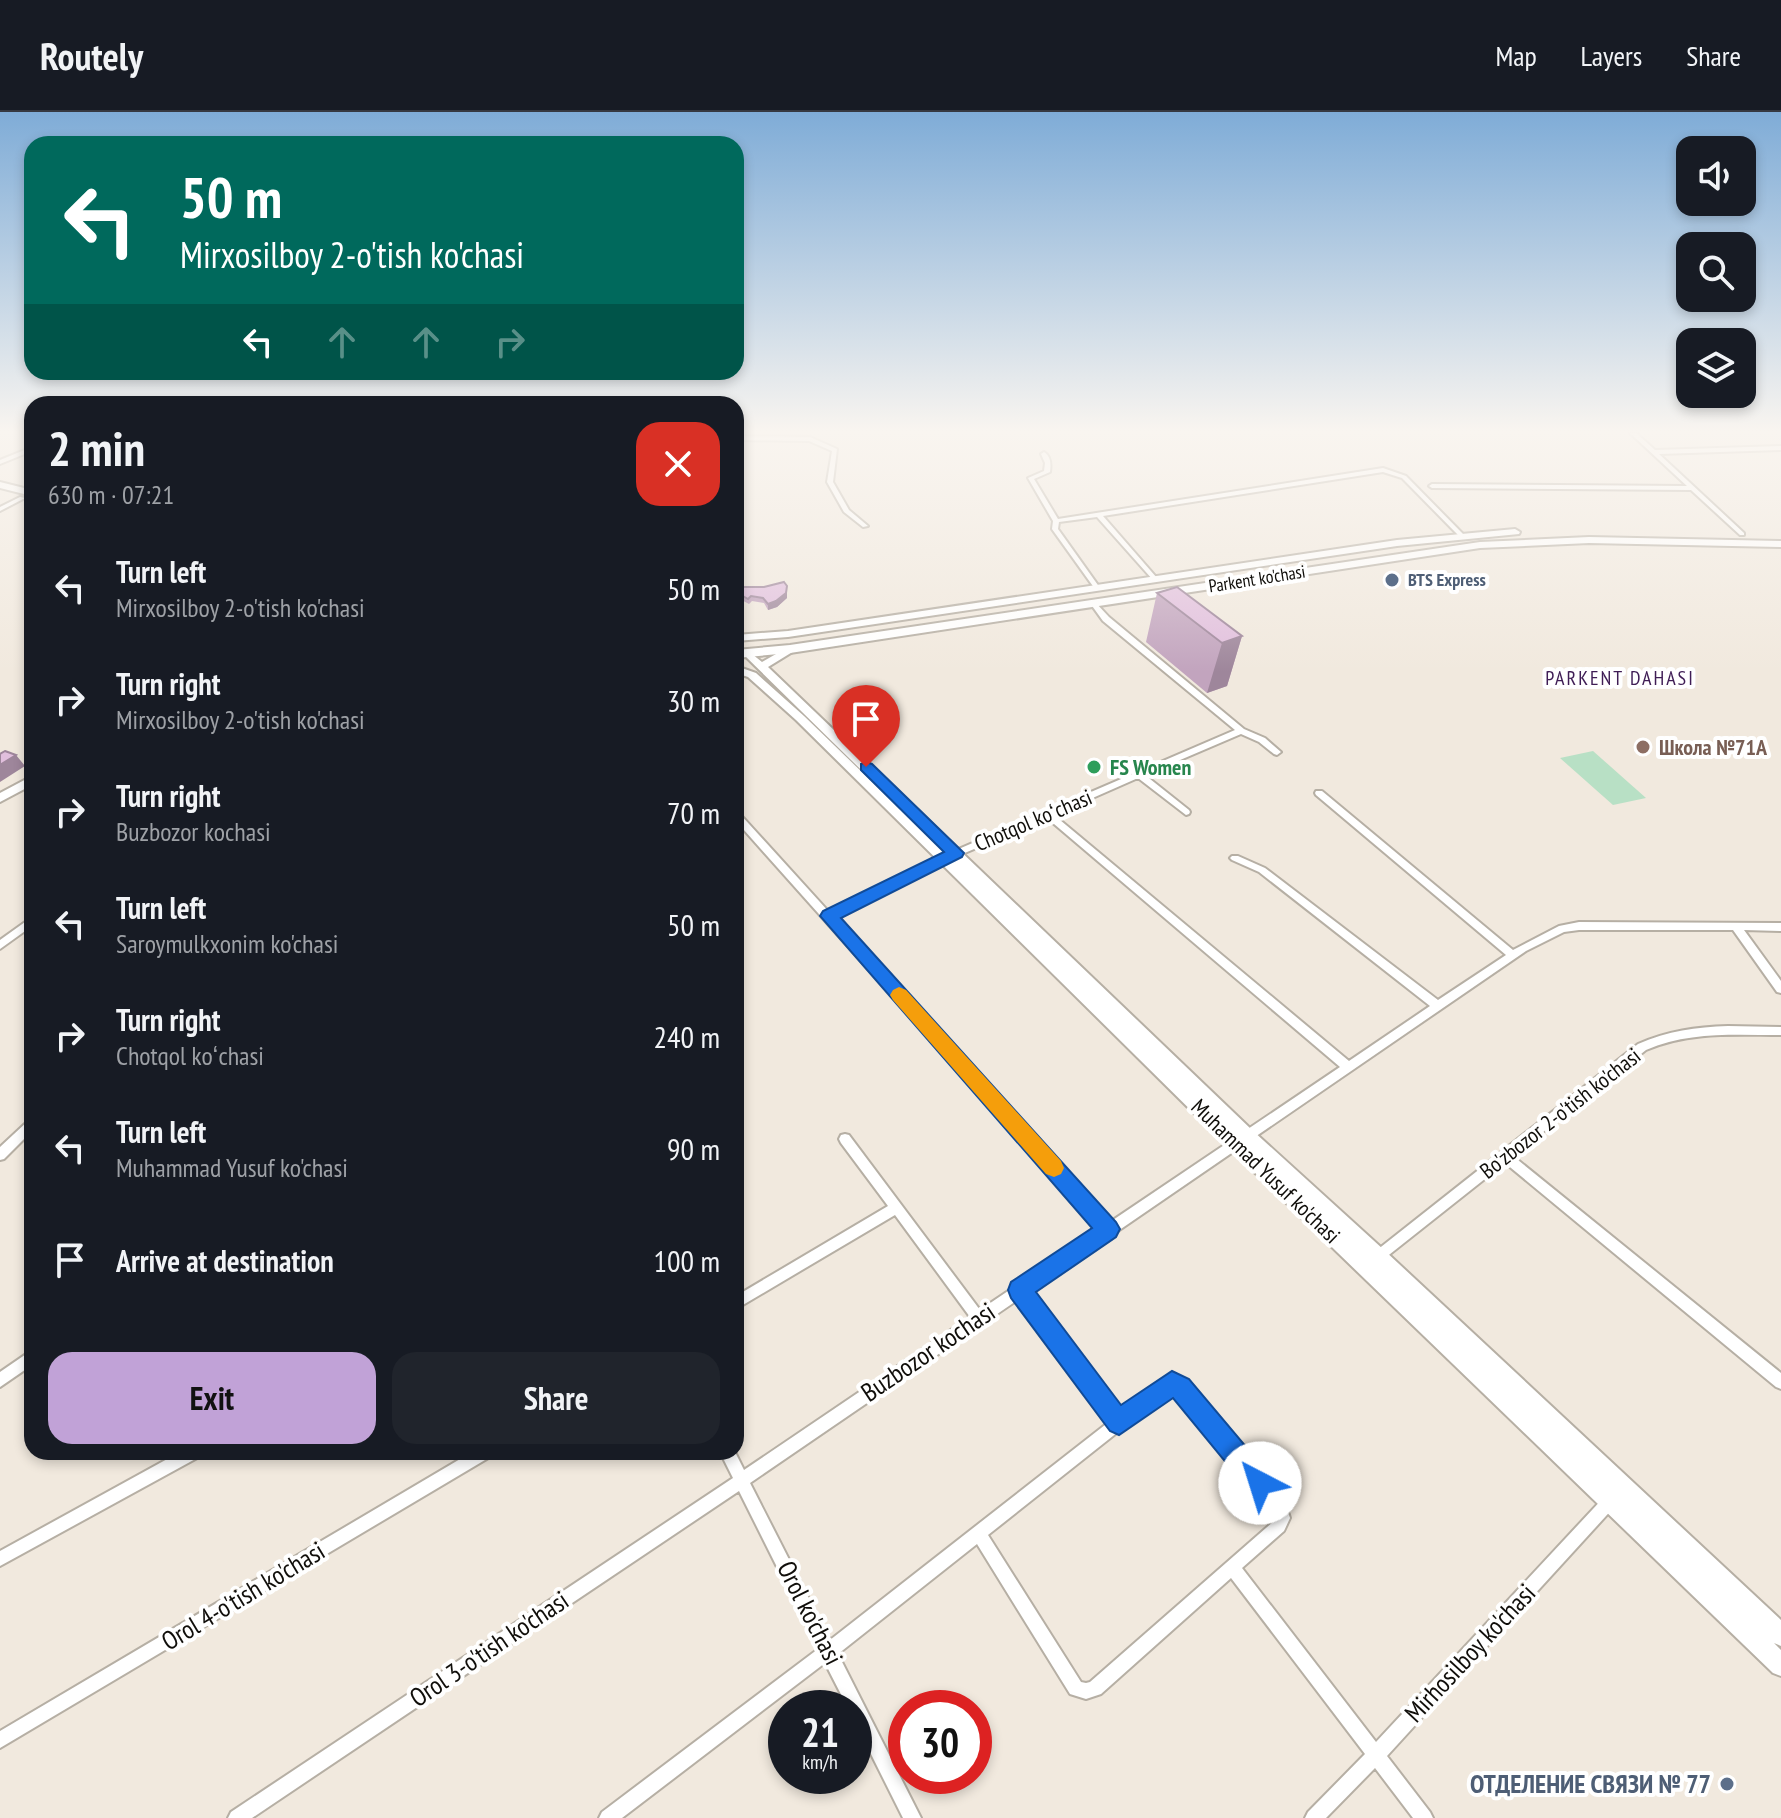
<!DOCTYPE html>
<meta charset="utf-8">
<style>
:root{--surface:#171b24;--page:#20242c;--text:#f1f3f6;--muted:#9ea1a6;--line:#363941;--accent:#c1a2d7}
body{margin:0;font-family:"PT Sans Narrow",sans-serif;background:var(--page);color:var(--text);height:100vh;display:flex;flex-direction:column;font-size:30px;white-space:nowrap}
*{box-sizing:border-box;margin:0}
p{font-size:26px;color:var(--muted)}
.icon{flex:none;width:44px;height:44px;fill:none;stroke:currentColor;stroke-width:2;stroke-linecap:round;stroke-linejoin:round}
.map{position:relative;flex:1;overflow:hidden}
.drawer{position:absolute;left:24px;top:284px;width:720px;height:1064px;display:flex;flex-direction:column;background:var(--surface);border-radius:24px;box-shadow:0 4px 12px #0003}
.drawer>*{flex:none}
.top-card{position:absolute;left:24px;top:24px;width:720px;height:244px;border-radius:24px;box-shadow:0 4px 12px #0003;background:#00695c;color:#fff;overflow:hidden}
.tools{position:absolute;left:1676px;top:24px;display:grid;gap:16px}
.tools a{display:grid;place-items:center;width:80px;height:80px;border-radius:16px;background:var(--surface);box-shadow:0 4px 12px #0003;font-size:40px}
.speed{position:absolute;left:768px;top:1578px;display:flex;gap:16px;font-size:40px;font-weight:700;text-align:center}
.speed>*{display:grid;place-content:center;width:104px;height:104px;border-radius:50%;background:var(--surface);box-shadow:0 4px 12px #0003;line-height:1}
.speed small{font-size:20px;font-weight:400}
.speed .limit{border:12px solid #d22;background:#fff;color:#111}
.pin{position:absolute;display:grid;place-items:center;width:68px;height:68px;color:#fff;margin:-82px -34px;border-radius:50% 50% 50% 0;rotate:-45deg;box-shadow:0 0 8px #0007}
.pin .icon{rotate:45deg}
.me{position:absolute;width:88px;margin:-44px;rotate:320deg;stroke-linejoin:round;filter:drop-shadow(0 0 6px #0008)}
.turn{display:flex;align-items:center;gap:28px;height:168px;padding:0 24px;font-size:36px}
.turn .icon{width:104px;height:104px;stroke-width:2.5}
.turn b{display:block;font-size:56px;line-height:68px}
.lanes{display:flex;align-items:center;height:76px;padding:0 24px;background:#0003;justify-content:center;gap:40px;direction:ltr}
.lanes .off{opacity:.35}
.round{display:grid;place-items:center;flex:none;width:84px;height:84px;border-radius:24px;background:var(--page)}
.overview{display:flex;align-items:center;justify-content:space-between;height:136px;padding:0 24px}
h1{font-size:48px;font-weight:800;line-height:60px}
.primary-button{display:flex;gap:16px;margin-top:auto;padding:16px 24px}
.primary-button a{flex:1;height:92px;border-radius:24px;background:var(--accent);color:#111;font-size:32px;font-weight:800;line-height:92px;text-align:center}
.primary-button a+a{background:var(--page);color:var(--text)}
ul{padding:0;list-style:none}
li{display:flex;align-items:center;gap:24px;height:112px;padding:0 24px}
li div{flex:1}
li b{display:block;font-size:30px}
li em{font-style:normal}
header{display:flex;align-items:center;gap:48px;box-sizing:border-box;height:112px;padding:0 40px;background:var(--surface);border-bottom:2px solid var(--line)}
header strong{font-size:38px}
nav{display:flex;gap:44px;margin-inline-start:auto;font-size:28px}
.map>svg:first-child{display:block}
.green{fill:#b8e0c5}
.lines{fill:none;stroke-linecap:round;stroke-linejoin:round}
.street-casing{stroke:#b6afa4;stroke-width:4}
.secondary-casing{stroke:#b6afa4;stroke-width:4}
.primary-casing{stroke:#b6afa4;stroke-width:4}
.street{fill:#fff;fill-rule:evenodd}
.secondary{fill:#fff;fill-rule:evenodd}
.primary{fill:#fff;fill-rule:evenodd}
.wall{fill:#c2a4be}
.shaded-wall{fill:#9e869b}
.building{fill:#e1bfdd;stroke:#9e869b;stroke-width:2}
.route{fill:#1a73e8;stroke:#114b97;stroke-width:2}
.slow{fill:#f59e0b}
.service-dot{fill:#5c6f8a;stroke:#fff;stroke-width:3}
.education-dot{fill:#8d6e63;stroke:#fff;stroke-width:3}
.leisure-dot{fill:#2e9e5b;stroke:#fff;stroke-width:3}
.labels{text-anchor:middle;stroke-width:8;stroke-linejoin:round;paint-order:stroke}
.far-street-label{font-size:18px;fill:#100e0a;stroke:#fff}
.far-service-label{font-size:18px;font-weight:bold;fill:#4e5e75;stroke:#fff;text-anchor:start}
.far-neighbourhood-label{font-size:20px;letter-spacing:2px;fill:#3f1d55;stroke:#fff}
.education-label{font-size:22px;font-weight:bold;fill:#785e54;stroke:#fff;text-anchor:start}
.leisure-label{font-size:22px;font-weight:bold;fill:#27864d;stroke:#fff;text-anchor:start}
.street-label{font-size:22px;fill:#100e0a;stroke:#fff}
.near-street-label{font-size:26px;fill:#100e0a;stroke:#fff}
.near-service-label{font-size:26px;font-weight:bold;fill:#4e5e75;stroke:#fff;text-anchor:end}
</style>
<header>
<strong>Routely</strong>
<nav><a>Map</a><a>Layers</a><a>Share</a></nav>
</header>
<div class="map">
<svg width="1781" height="1706" viewBox="0 0 1781 1706">
<rect width="100%" height="100%" fill="#f1e9de"/>
<path class="green" d="M1593,639l53,47 -33,7 -53,-47z"/>
<g class="lines">
<defs>
<path id="street" d="M1630,321h6l19,17 126,-4v4l-122,4 85,79v2h-4l-49,-45 -259,-2 -3,-2 3,-2 255,2z
M736,324l74,1 27,12 -4,33 16,28 19,16 -5,1 -19,-15 -17,-30 5,-31 -23,-10 -73,-1z
M32,335v4l-32,13v-4z
M1044,340c7,4 7,13 6,20l-16,7 24,40 325,-51 23,8 58,59 -5,1 -57,-58 -19,-6 -280,44 54,62 1,1 -3,2 -2,-1 -56,-63 -38,5 -1,7 42,59 -3,2 -2,-1 -43,-60 1,-8 -25,-43 16,-7 1,-8 -4,-9z
M20,385l5,1 -25,13v-4z
M1091,490h4l14,15 135,112 21,9 16,14 -4,3 -3,-1 -15,-12 -18,-8 -96,41 44,35 1,2 -1,2 -3,1 -48,-37 -84,37 295,246 81,-55 -171,-134 -27,-12 -2,-2 2,-2h6l27,12 173,132 68,-45 -190,-160 -1,-2 1,-2h6l191,159 46,-24 20,-4 202,1v8l-37,-1 37,51v12l-4,-1 -44,-62h-154l-15,2 -38,19 -497,341 91,120 41,-32 11,-4 13,6 100,121 5,15 -6,13 -42,37 134,174 230,-247 5,-2 5,2 2,5 -2,5 -229,251 43,56 3,6h-20l-38,-50 -49,50h-21l3,-6 57,-58 -134,-176 -130,116 -15,5 -16,-5 -93,-150 -139,110 83,164h-18l-49,-98v-12h-6l-23,-45 -203,155h-23l3,-6 216,-163 -79,-158 -487,327h-24l3,-6 502,-334 -13,-26h15l9,18 226,-153 -75,-102 -159,94v-13l152,-90 -47,-63 -2,-4 2,-4 4,-1 4,1 131,175 120,-81 -364,-408v-9l3,1 90,99 111,-55 295,-127 -132,-109 -13,-18zM1047,706l293,249 -230,155 -276,-304 112,-57zM1019,1187l91,122 -280,219 -80,-157zM1171,1278l4,2 99,120 2,5 -2,4 -184,161 -4,1 -5,-1 -93,-147z
M32,805v9l-32,23v-9z
M1728,914l53,1v8c-46,0 -92,-4 -135,15l-133,106 268,217v16l-5,-2 -271,-224 -125,99 -4,2 -4,-2 -2,-4 2,-4 266,-210c30,-13 58,-17 90,-18z
M32,1007v12l-28,28 -4,1v-13l28,-26z
M32,1238v15l-32,22v-15z
M180,1340h21l-2,5 -199,109v-15z
M472,1340h20l-2,5 -490,291v-17z"/>
<path id="secondary" d="M790,534l5,3 -1,2 -26,16 484,463 132,120 397,370v26l-7,-3 7,7v26l-8,-3 -551,-532 -426,-421 -48,-43 -12,-4v-7l20,7 48,43 153,148 -215,-211 5,-3 15,12z
M32,664v9l-32,17v-9z"/>
<path id="primary" d="M0,370l32,8v6l-32,-8z
M1515,417l5,3 -1,2 -122,12 -609,91 -52,4v-6l52,-4 609,-91z
M1589,425l192,4v6l-192,-4 -109,5 -690,105 -54,5v-8l54,-5 690,-103z"/>
</defs>
<use href="#street" class="street-casing"/>
<use href="#secondary" class="secondary-casing"/>
<use href="#primary" class="primary-casing"/>
<use href="#street" class="street"/>
<use href="#secondary" class="secondary"/>
<use href="#primary" class="primary"/>
</g>
<path class="wall" d="M736,475l51,5v6l-10,9 -9,3 -4,-7 -12,-2 -3,3 -13,-7z
M1157,481l85,43 -15,50 -20,7 -61,-51z"/>
<path class="shaded-wall" d="M787,474v12l-10,9 -9,3v-6z
M1242,524l-15,50 -20,7 15,-50z
M16,643l9,11 -25,16v-17z"/>
<path class="building" d="M784,470l3,4 -1,7 -10,8 -8,3 -5,-6 -12,-2 -3,3 -12,-7v-5h28z
M1177,475l65,49 -20,7 -65,-50z
M5,639l11,4 -16,10v-11z"/>
<linearGradient id="sky" x2="0" y2="1"><stop stop-color="#7facd7"/><stop offset="0.57" stop-color="#f9f5f0"/><stop offset="1" stop-color="#f9f5f0" stop-opacity="0"/></linearGradient>
<rect width="1781" height="560" fill="url(#sky)"/>
<path class="route" d="M866,650l6,2 92,89 -2,4 -121,61 275,304 4,7 -4,8 -80,55 85,113 51,-34 17,8 80,95 4,9 -4,10 -9,3 -9,-3 -78,-95 -54,37 -9,-4 -99,-133 -3,-8 3,-8 81,-54 -272,-312 3,-5 121,-59 -83,-82v-6z"/>
<path class="slow" d="M899,875l7,3 155,171 3,7 -3,6 -7,3 -8,-3 -153,-174 -3,-5 3,-5z"/>
<g class="service-dot">
<circle cx="1392" cy="468" r="8"/>
<circle cx="1727" cy="1672" r="8"/>
</g>
<circle class="education-dot" cx="1643" cy="635" r="8"/>
<circle class="leisure-dot" cx="1094" cy="655" r="8"/>
<g class="labels">
<g class="far-street-label">
<text transform="translate(1257 467) rotate(-9)" y="6">Parkent ko'chasi</text>
</g>
<g class="far-service-label">
<text x="1408" y="474">BTS Express</text>
</g>
<g class="far-neighbourhood-label">
<text x="1620" y="573">PARKENT DAHASI</text>
</g>
<g class="education-label">
<text x="1659" y="643">Школа №71А</text>
</g>
<g class="leisure-label">
<text x="1110" y="663">FS Women</text>
</g>
<g class="street-label">
<text transform="translate(1033 708) rotate(-23)" y="8">Chotqol koʻchasi</text>
<text transform="translate(1560 1001) rotate(-38)" y="8">Bo'zbozor 2-o'tish ko'chasi</text>
<text transform="translate(1266 1059) rotate(44)" y="8">Muhammad Yusuf ko'chasi</text>
</g>
<g class="near-street-label">
<text transform="translate(928 1240) rotate(-34)" y="9">Buzbozor kochasi</text>
<text transform="translate(243 1484) rotate(-31)" y="9">Orol 4-o'tish ko'chasi</text>
<text transform="translate(810 1501) rotate(63)" y="9">Orol ko'chasi</text>
<text transform="translate(489 1537) rotate(-34)" y="9">Orol 3-o'tish ko'chasi</text>
<text transform="translate(1470 1541) rotate(-47)" y="9">Mirhosilboy ko'chasi</text>
</g>
<g class="near-service-label">
<text x="1711" y="1681">ОТДЕЛЕНИЕ СВЯЗИ № 77</text>
</g>
</g>
</svg>
<div class="tools">
<a><svg class="icon" aria-label="sound" viewBox="0 0 24 24"><path d="M4 9h4l5-4v14l-5-4H4zM17 9q2 3 0 6"/></svg></a>
<a><svg class="icon" aria-label="search" viewBox="0 0 24 24"><circle cx="10" cy="10" r="6"/><path d="M15 15l6 6"/></svg></a>
<a><svg class="icon" aria-label="layers" viewBox="0 0 24 24"><path d="M12 4l9 5-9 5-9-5zM3 14l9 5 9-5"/></svg></a>
</div>
<div class="speed"><div>21<small>km/h</small></div><div class="limit">30</div></div>
<div class="pin" style="left:866px;top:655px;background:#d93025"><svg class="icon" aria-label="arrive" viewBox="0 0 24 24"><path d="M6 21V4h12l-3 4 3 4H6"/></svg></div>
<svg class="me" style="left:1260px;top:1371px" viewBox="-20 -20 40 40"><circle r="19" fill="#fff"/><path d="M0-13L10 11 0 6-10 11z" fill="#1a73e8"/></svg>
<div class="top-card">
<div class="turn"><svg class="icon" aria-label="left" viewBox="0 0 24 24"><path d="M17 20v-9H6M10 6l-5 5 5 5"/></svg><div><b>50 m</b>Mirxosilboy 2-o'tish ko'chasi</div></div>
<div class="lanes"><svg class="icon" aria-label="left" viewBox="0 0 24 24"><path d="M17 20v-9H6M10 6l-5 5 5 5"/></svg><svg class="icon off" aria-label="ahead" viewBox="0 0 24 24"><path d="M12 20V5M6 11l6-6 6 6"/></svg><svg class="icon off" aria-label="ahead" viewBox="0 0 24 24"><path d="M12 20V5M6 11l6-6 6 6"/></svg><svg class="icon off" aria-label="right" viewBox="0 0 24 24"><path d="M7 20v-9h11M14 6l5 5-5 5"/></svg></div>
</div>
<section class="drawer">
<div class="overview"><div><h1>2 min</h1><p>630 m · 07:21</p></div><a class="round" style="background:#d93025;color:#fff"><svg class="icon" aria-label="close" viewBox="0 0 24 24"><path d="M6 6l12 12M18 6L6 18"/></svg></a></div>
<ul>
<li><svg class="icon" aria-label="left" viewBox="0 0 24 24"><path d="M17 20v-9H6M10 6l-5 5 5 5"/></svg><div><b>Turn left</b><p>Mirxosilboy 2-o'tish ko'chasi</p></div><em>50 m</em></li>
<li><svg class="icon" aria-label="right" viewBox="0 0 24 24"><path d="M7 20v-9h11M14 6l5 5-5 5"/></svg><div><b>Turn right</b><p>Mirxosilboy 2-o'tish ko'chasi</p></div><em>30 m</em></li>
<li><svg class="icon" aria-label="right" viewBox="0 0 24 24"><path d="M7 20v-9h11M14 6l5 5-5 5"/></svg><div><b>Turn right</b><p>Buzbozor kochasi</p></div><em>70 m</em></li>
<li><svg class="icon" aria-label="left" viewBox="0 0 24 24"><path d="M17 20v-9H6M10 6l-5 5 5 5"/></svg><div><b>Turn left</b><p>Saroymulkxonim ko'chasi</p></div><em>50 m</em></li>
<li><svg class="icon" aria-label="right" viewBox="0 0 24 24"><path d="M7 20v-9h11M14 6l5 5-5 5"/></svg><div><b>Turn right</b><p>Chotqol koʻchasi</p></div><em>240 m</em></li>
<li><svg class="icon" aria-label="left" viewBox="0 0 24 24"><path d="M17 20v-9H6M10 6l-5 5 5 5"/></svg><div><b>Turn left</b><p>Muhammad Yusuf ko'chasi</p></div><em>90 m</em></li>
<li><svg class="icon" aria-label="arrive" viewBox="0 0 24 24"><path d="M6 21V4h12l-3 4 3 4H6"/></svg><div><b>Arrive at destination</b></div><em>100 m</em></li>
</ul>
<div class="primary-button"><a>Exit</a><a>Share</a></div>
</section>
</div>
